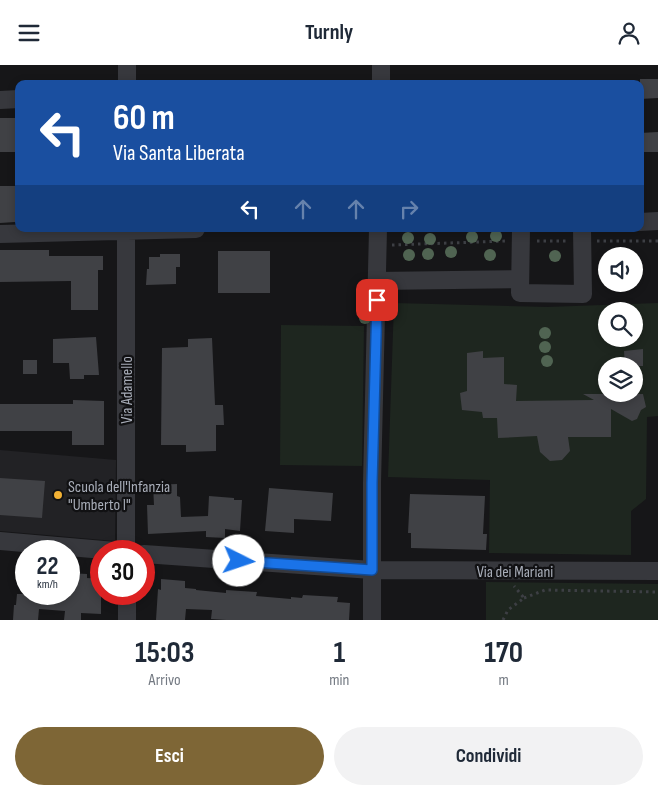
<!DOCTYPE html>
<html lang="it">
<style>
:root{--surface:#fff;--page:#f2f2f3;--text:#1f2937;--muted:#747a83;--accent:#7e6636}
body{margin:0;font-family:"Sofia Sans Condensed",sans-serif;background:var(--page);color:var(--text);height:100vh;display:flex;flex-direction:column;font-size:19px;white-space:nowrap}
*{box-sizing:border-box;margin:0}
p{font-size:16px;color:var(--muted)}
.icon{flex:none;width:28px;height:28px;fill:none;stroke:currentColor;stroke-width:2;stroke-linecap:round;stroke-linejoin:round}
.map{position:relative;height:555px;overflow:hidden}
.details{display:flex;flex-direction:column;background:var(--surface);flex:1}
.details>*{flex:none}
.banner{position:absolute;left:15px;top:15px;width:629px;height:152px;border-radius:10px;box-shadow:0 2px 8px #0003;background:#1a4fa0;color:#fff;overflow:hidden}
.controls{position:absolute;left:598px;top:182px;display:grid;gap:10px}
.controls a{display:grid;place-items:center;width:45px;height:45px;border-radius:50%;background:var(--surface);box-shadow:0 2px 8px #0003;font-size:25px}
.speed{position:absolute;left:15px;top:475px;display:flex;gap:10px;font-size:25px;font-weight:700;text-align:center}
.speed>*{display:grid;place-content:center;width:65px;height:65px;border-radius:50%;background:var(--surface);box-shadow:0 2px 8px #0003;line-height:1}
.speed small{font-size:12px;font-weight:400}
.speed .limit{border:8px solid #d22;background:#fff;color:#111}
.pin{position:absolute;display:grid;place-items:center;width:42px;height:42px;color:#fff;margin:-21px;border-radius:10px;box-shadow:0 2px 8px #0006}
.me{position:absolute;width:55px;margin:-28px;rotate:94deg;stroke-linejoin:round;filter:drop-shadow(0 0 4px #0008)}
.turn{display:flex;align-items:center;gap:18px;height:105px;padding:0 15px;font-size:22px}
.turn .icon{width:65px;height:65px;stroke-width:2.5}
.turn b{display:block;font-size:35px;line-height:42px}
.lanes{display:flex;align-items:center;height:48px;padding:0 15px;background:#0003;justify-content:center;gap:25px;direction:ltr}
.lanes .off{opacity:.35}
.eta{display:flex;justify-content:space-evenly;align-items:center;height:85px;text-align:center}
.eta b{font-size:30px;font-weight:700;line-height:35px}
.primary-button{display:flex;gap:10px;margin-top:auto;padding:10px 15px}
.primary-button a{flex:1;height:58px;border-radius:30px;background:var(--accent);color:#fff;font-size:20px;font-weight:700;line-height:58px;text-align:center}
.primary-button a+a{background:var(--page);color:var(--text)}
header{display:flex;justify-content:space-between;align-items:center;height:65px;padding:0 15px;background:var(--surface);font-size:22px;font-weight:700}
.map>svg:first-child{display:block}
.built{fill:#222225}
.green{fill:#1e261f;fill-rule:evenodd}
.building{fill:#404145}
.lines{fill:none;stroke-linecap:round;stroke-linejoin:round}
.path{stroke:#3d3f44;stroke-width:3;stroke-dasharray:2.5 4;stroke-linecap:butt}
.minor{stroke:#37383d;stroke-width:18}
.tree{fill:#506452}
.route-casing{stroke:#114b97;stroke-width:12}
.route{stroke:#1a73e8;stroke-width:9}
.poi-dot{fill:#f2b134;stroke:#111113;stroke-width:2}
.labels{text-anchor:middle;stroke-width:4.5;stroke-linejoin:round;paint-order:stroke}
.street-label{font-size:16px;fill:#a8adb8;stroke:#111113}
.poi-label{font-size:16px;fill:#a8adb8;stroke:#111113;text-anchor:start}
</style>
<header><svg class="icon" aria-label="menu" viewBox="0 0 24 24"><path d="M4 6h16M4 12h16M4 18h16"/></svg>Turnly<svg class="icon" aria-label="person" viewBox="0 0 24 24"><circle cx="12" cy="8" r="4"/><path d="M4 21q1-7 8-7t8 7"/></svg></header>
<div class="map">
<svg width="658" height="555" viewBox="0 0 658 555">
<rect width="100%" height="100%" fill="#161618"/>
<path class="built" d="M0,385l116,10 -1,81 -115,-10z"/>
<path class="green" d="M394,238l153,4 111,-4v113l-11,1 -1,82 -15,12v44l-142,-2 1,-73 -102,-3zM606,246h28v28h-28zM606,301h28v28h-28z
M281,260l83,1 -2,140 -82,-1z
M486,517l172,2v36h-172z"/>
<path class="building" d="M640,14h18v19l-18,1z
M0,53h19v23h-2v11h-17z
M658,67v20h-18v-19z
M0,121h17v32h-2v4l-15,1z
M0,185h49v6h54v14h-5v40h-27v-29l-71,1z
M218,186h52v42h-52z
M160,189h20v13h-4v17l-30,1 1,-16h2v-12h11z
M96,272l3,38h-15v4h-14l-1,-16h-16v-24z
M212,273l3,67h8l1,20h-8v26l-30,1v-7h-25l1,-97 26,-1v-8z
M643,284v17h-18l-1,-15z
M483,286v7l21,-1v27l13,1 -1,16 78,-1 -11,-6h60l3,13 -5,3 -4,9 -5,2 -21,-12v28h-43l2,14 -8,9 -12,1 -10,-9 -3,-16 -39,2 -1,-20h-14l-1,-6 -20,-2 -2,-17 7,-2v-38z
M23,295h14v14h-14z
M73,335l31,1v44h-32v-14h-72v-27h73z
M0,413l45,3 -3,37 -42,-3z
M177,419v12l3,1 1,20 27,-1 1,-20 25,2v2h8l-2,31 -15,-2v9l-19,-1v-6l-58,3 -1,-29h7l-1,-20z
M269,423l64,5 -2,28 -37,-2v14l-29,-2z
M410,429l75,2 -2,38h4l-1,16 -75,-2v-15h-3z
M69,508l18,1v4l14,1v35l-20,-1v7h-17l1,-9 -26,-2 -1,11h-25l1,-15h2l1,-11h52z
M161,514l24,2v7l11,1v1l30,3v-3l31,2 -1,4 35,3v-2l11,1 1,-3 35,2 -1,5 13,1 -1,17h-123l-15,-1 1,-9 -26,-1 -1,11h-29l2,-31 3,1z"/>
<g class="lines">
<path class="path" d="M537,176h29
M597,176h61
M392,180l114,-4
M524,533l21,-8 113,2
M503,555l5,-10 16,-12 -10,-12"/>
<path class="minor" d="M127,0v19
M381,19v-19
M0,35l19,-1
M640,157l18,-1
M521,164l-1,64 63,1 -1,-65
M0,169l196,-5
M377,216l143,-2
M0,476l115,10
M126,486v-322
M144,489l228,16 286,1
M127,529v26
M372,555v-137l6,-254"/>
</g>
<g class="tree">
<circle cx="496" cy="171" r="6"/>
<circle cx="472" cy="172" r="6"/>
<circle cx="408" cy="173" r="6"/>
<circle cx="430" cy="174" r="6"/>
<circle cx="451" cy="187" r="6"/>
<circle cx="428" cy="189" r="6"/>
<circle cx="409" cy="190" r="6"/>
<circle cx="490" cy="190" r="6"/>
<circle cx="555" cy="191" r="6"/>
<circle cx="365" cy="253" r="6"/>
<circle cx="545" cy="268" r="6"/>
<circle cx="545" cy="282" r="6"/>
<circle cx="547" cy="296" r="6"/>
</g>
<g class="lines">
<defs>
<path id="route" d="M239,496l133,9v-87l5,-183"/>
</defs>
<use href="#route" class="route-casing"/>
<use href="#route" class="route"/>
</g>
<circle class="poi-dot" cx="58" cy="430" r="5"/>
<g class="labels">
<g class="street-label">
<text transform="translate(126 325) rotate(-90)" y="6">Via Adamello</text>
<text x="515" y="512">Via dei Mariani</text>
</g>
<g class="poi-label">
<text x="68" y="427">Scuola dell'Infanzia<tspan x="68" dy="18">"Umberto I"</tspan></text>
</g>
</g>
</svg>
<div class="controls">
<a><svg class="icon" aria-label="sound" viewBox="0 0 24 24"><path d="M4 9h4l5-4v14l-5-4H4zM17 9q2 3 0 6"/></svg></a>
<a><svg class="icon" aria-label="search" viewBox="0 0 24 24"><circle cx="10" cy="10" r="6"/><path d="M15 15l6 6"/></svg></a>
<a><svg class="icon" aria-label="layers" viewBox="0 0 24 24"><path d="M12 4l9 5-9 5-9-5zM3 14l9 5 9-5"/></svg></a>
</div>
<div class="speed"><div>22<small>km/h</small></div><div class="limit">30</div></div>
<div class="pin" style="left:377px;top:235px;background:#d93025"><svg class="icon" aria-label="arrive" viewBox="0 0 24 24"><path d="M6 21V4h12l-3 4 3 4H6"/></svg></div>
<svg class="me" style="left:239px;top:496px" viewBox="-20 -20 40 40"><circle r="19" fill="#fff"/><path d="M0-13L10 11 0 6-10 11z" fill="#1a73e8"/></svg>
<div class="banner">
<div class="turn"><svg class="icon" aria-label="left" viewBox="0 0 24 24"><path d="M17 20v-9H6M10 6l-5 5 5 5"/></svg><div><b>60 m</b>Via Santa Liberata</div></div>
<div class="lanes"><svg class="icon" aria-label="left" viewBox="0 0 24 24"><path d="M17 20v-9H6M10 6l-5 5 5 5"/></svg><svg class="icon off" aria-label="ahead" viewBox="0 0 24 24"><path d="M12 20V5M6 11l6-6 6 6"/></svg><svg class="icon off" aria-label="ahead" viewBox="0 0 24 24"><path d="M12 20V5M6 11l6-6 6 6"/></svg><svg class="icon off" aria-label="right" viewBox="0 0 24 24"><path d="M7 20v-9h11M14 6l5 5-5 5"/></svg></div>
</div>
</div>
<section class="details">
<div class="eta">
<div><b>15:03</b><p>Arrivo</p></div>
<div><b>1</b><p>min</p></div>
<div><b>170</b><p>m</p></div>
</div>
<div class="primary-button"><a>Esci</a><a>Condividi</a></div>
</section>
